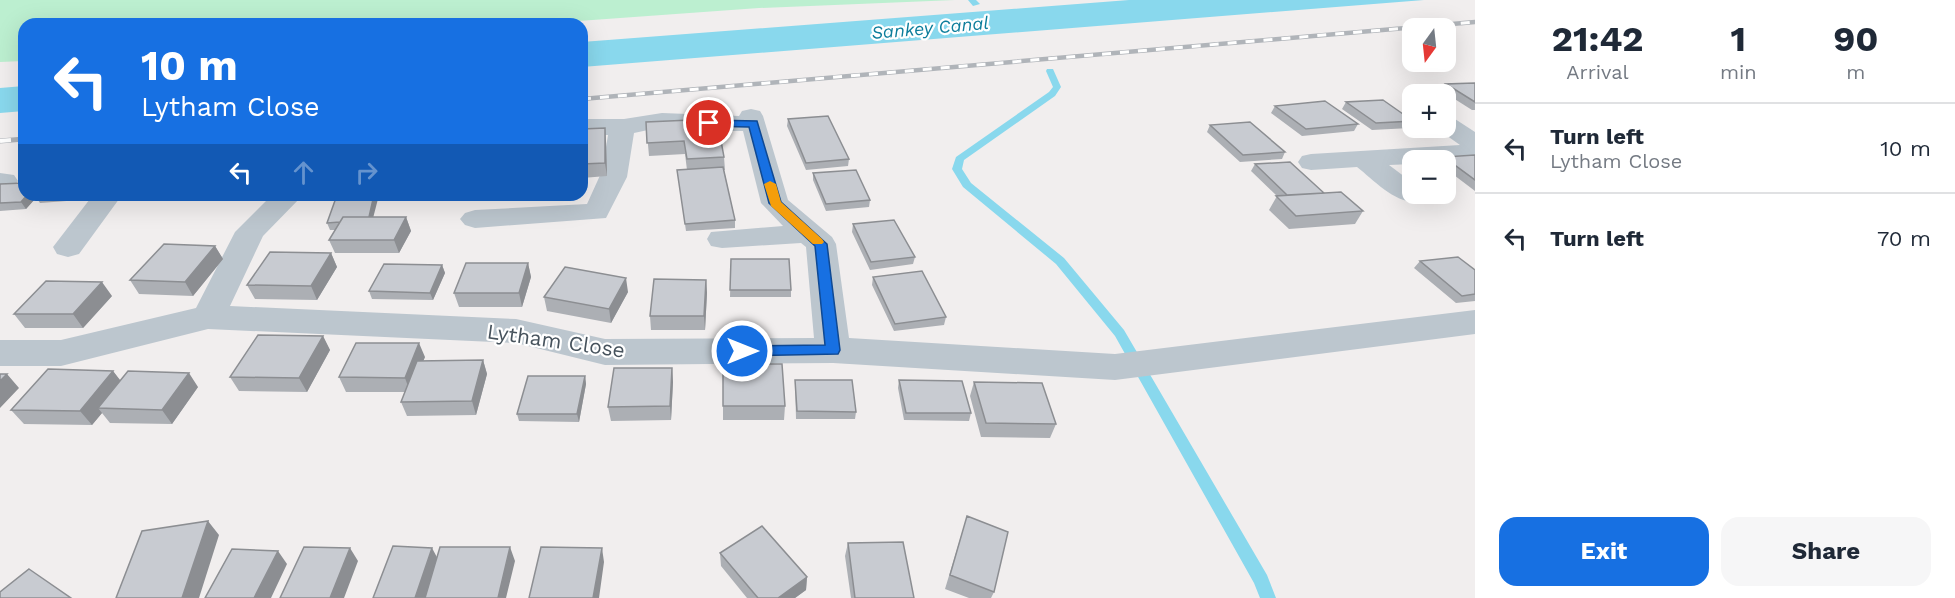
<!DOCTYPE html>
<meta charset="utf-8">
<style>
:root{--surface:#fff;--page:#f6f6f7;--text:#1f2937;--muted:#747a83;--line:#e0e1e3;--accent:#1770e2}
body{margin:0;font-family:"Work Sans",sans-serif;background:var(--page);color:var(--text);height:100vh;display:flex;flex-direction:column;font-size:22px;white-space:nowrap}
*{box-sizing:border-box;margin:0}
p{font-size:20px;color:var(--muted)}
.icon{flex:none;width:33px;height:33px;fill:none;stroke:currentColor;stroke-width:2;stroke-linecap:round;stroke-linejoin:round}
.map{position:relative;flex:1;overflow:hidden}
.panel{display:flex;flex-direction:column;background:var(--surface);width:480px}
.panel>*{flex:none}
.banner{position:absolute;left:18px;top:18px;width:570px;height:183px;border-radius:18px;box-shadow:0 6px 24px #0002;background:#1770e2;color:#fff;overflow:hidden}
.needle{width:39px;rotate:195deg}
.tools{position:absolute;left:1402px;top:18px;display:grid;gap:12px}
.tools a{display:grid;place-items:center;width:54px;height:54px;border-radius:12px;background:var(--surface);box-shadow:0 6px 24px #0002;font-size:30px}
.pin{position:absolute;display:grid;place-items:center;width:51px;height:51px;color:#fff;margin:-26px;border:3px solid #fff;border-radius:50%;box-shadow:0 2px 6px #0007}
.me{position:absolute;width:66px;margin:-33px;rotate:90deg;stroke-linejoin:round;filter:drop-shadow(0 0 4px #0008)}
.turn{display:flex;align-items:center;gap:21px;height:126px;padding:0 24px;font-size:27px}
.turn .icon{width:78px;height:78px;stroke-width:2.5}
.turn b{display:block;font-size:42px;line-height:51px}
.lanes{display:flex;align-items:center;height:57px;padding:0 24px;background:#0003;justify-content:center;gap:30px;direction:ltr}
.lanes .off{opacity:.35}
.eta{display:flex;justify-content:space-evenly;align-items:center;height:102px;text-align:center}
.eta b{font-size:36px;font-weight:700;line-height:42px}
.primary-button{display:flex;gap:12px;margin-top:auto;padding:12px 24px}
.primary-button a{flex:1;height:69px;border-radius:18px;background:var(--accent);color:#fff;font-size:24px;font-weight:700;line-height:69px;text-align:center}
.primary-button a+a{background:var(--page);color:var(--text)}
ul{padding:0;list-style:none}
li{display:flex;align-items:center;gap:18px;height:90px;padding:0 24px;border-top:2px solid var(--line)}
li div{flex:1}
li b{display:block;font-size:22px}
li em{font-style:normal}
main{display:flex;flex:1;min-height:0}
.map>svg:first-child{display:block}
.green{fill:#bcefd0}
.water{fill:#89d8ed}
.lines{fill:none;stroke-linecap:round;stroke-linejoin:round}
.stream{fill:#89d8ed;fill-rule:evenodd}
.minor{fill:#bcc6ce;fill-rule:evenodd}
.rail-far1-casing{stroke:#b0b4b9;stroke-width:4.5}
.rail-casing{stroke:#b0b4b9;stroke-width:5}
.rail-far1{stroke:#fff;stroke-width:3;stroke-dasharray:9;stroke-linecap:butt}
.rail{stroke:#fff;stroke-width:4;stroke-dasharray:11;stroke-linecap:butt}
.wall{fill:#acafb4}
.shaded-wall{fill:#8c8e92}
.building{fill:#c8cbd1;stroke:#8c8e92;stroke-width:1.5}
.route{fill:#1770e2;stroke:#0f4993;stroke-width:1.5}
.slow{fill:#f59e0b}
.labels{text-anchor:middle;stroke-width:4.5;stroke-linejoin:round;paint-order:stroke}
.far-water-label{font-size:18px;font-style:italic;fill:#0c7d9b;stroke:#fff}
.street-label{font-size:21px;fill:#46525c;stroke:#fff}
</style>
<main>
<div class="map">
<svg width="1475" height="598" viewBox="0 0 1475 598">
<rect width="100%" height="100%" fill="#f1eeee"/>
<path class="green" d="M0,0h955l-196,8 -222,16h-513v37l-24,1z"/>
<path class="water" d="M1129,0h295l-842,67v-25z
M24,86v25l-24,2v-25z"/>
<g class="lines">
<path class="stream" d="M968,0h8l4,4 -7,2z
M1047,69h6l8,18 -6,9 -91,64 -2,9 9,14 93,75 60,72 143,245 9,23h-16l-6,-15 -139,-247 -59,-72 -93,-77 -11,-18 4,-12 93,-65 4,-5 -7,-16z"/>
<path class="minor" d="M751,109l9,2 3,5 25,84 44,37 4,7 13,94 266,16 360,-44v24l-360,46 -282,-17 -228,2 -89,-22 -308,-14 -147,37h-61v-26h61l135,-32 39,-76 37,-37h31l-40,41 -33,70 286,13 89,20 209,-1 -8,-91 -5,-4 -79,5 -11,-2 -4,-7 4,-7 72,-6 -22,-23 -18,-72h-57l-24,-4 -28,6 -7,44 -21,41 -131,10 -10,-3 -5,-6 5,-6 10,-3 112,-6 15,-33 6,-36h-26v-16h42l38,-6 77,3 3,-5z
M1446,116l9,3 20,13v28h-62v4l-24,1 24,18v11h12l-3,7c-24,6 -47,-20 -65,-34l-46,3 -9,-2 -4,-6 4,-6 9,-2 149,-9 -24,-17h10z
M0,173l14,2 4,6 -4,6 -14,2z
M93,195h29l-43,59 -11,3 -11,-3 -4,-7z"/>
<defs>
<path id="rail-far1" d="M582,99l893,-77"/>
<path id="rail" d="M0,141l24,-2"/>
</defs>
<use href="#rail-far1" class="rail-far1-casing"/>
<use href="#rail" class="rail-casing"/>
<use href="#rail-far1" class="rail-far1"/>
<use href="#rail" class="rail"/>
</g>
<path class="wall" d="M1475,83v27h-3l-30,-19 4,-7z
M1346,102l67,18v2l-3,6 -38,2 -30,-21z
M1275,106l83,18 -4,7 -52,5 -31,-23z
M788,119l61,40 -1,7 -42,4 -19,-44z
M646,122l78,35 1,13h-1l11,50v8l-49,3 -9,-61h10l-2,-16 -36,2z
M1210,125l75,27 -3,7 -42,3 -33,-30z
M582,129l24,12 1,35 -25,2z
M1475,155v36l-29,-22v-9h-4l2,-3z
M1255,164l69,29 39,18 -8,13 -66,5 -20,-19 8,-14 -26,-25z
M813,173l57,27 -1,7 -43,4 -13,-31z
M0,184l24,11h73l-4,4 -53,4 -4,-6 -10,12 -26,2z
M197,195h39l-8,6z
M373,217h33l5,14 -12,22h-64l-6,-13 6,-10h-5l-3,-7z
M853,224l62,33 -2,7 -43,6 -18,-38z
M215,246l8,13 -30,37 -54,-2 -9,-14z
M331,253l6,14 -20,33 -62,-1 -8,-14z
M731,259l60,31v7h-61z
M1420,261l55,9v31l-19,2 -42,-35z
M528,263l3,14 -9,30h-63l-5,-14z
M442,265l3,8 -12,27 -61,-1 -3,-8z
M873,277l73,40 -2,8 -50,6 -22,-46z
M706,280l1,13 -2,37h-54l-1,-14z
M628,292l-17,31 -64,-12 -3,-14z
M112,296l-29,32h-58l-11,-14z
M323,336l7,14 -23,42 -68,-1 -9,-14z
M425,357l-2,4 60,-1 4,14 -11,41 -69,1 -6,-14 4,-10h-59l-7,-15z
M723,364l62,42 -1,14h-61z
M672,368l1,14 -2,38 -60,1 -3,-14z
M113,371l7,10 78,6 -26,37 -62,-1 -8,-10 -10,12 -68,-1 -13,-14z
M585,376l1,8 -7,38 -60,-1 -2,-7z
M795,380l61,32 -1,7h-59z
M899,380l72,33 -2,8 -65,-1 -6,-32z
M974,382l82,42 -6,14 -69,-1 -11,-41z
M967,516l27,76 -3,6h-22l-24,-9z
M848,543l66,55h-63l-6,-42z
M720,553l87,24 -1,13 -11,8h-48l-26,-32z"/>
<path class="shaded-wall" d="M605,128l1,13 1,35 -2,-13z
M27,195h11l-3,1 1,2 -10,11 -5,-7z
M90,195h7l-4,4z
M225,195h11l-8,6z
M374,195h5l-8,31 -3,-7z
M406,217l5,14 -12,22 -5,-13z
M215,246l8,13 -30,37 -8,-14z
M331,253l6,14 -20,33 -6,-14z
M528,263l3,14 -9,30 -3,-14z
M442,265l3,8 -12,27 -3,-7z
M626,278l2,14 -17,31 -2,-14z
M706,280l1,13 -2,37 -1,-14z
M102,282l10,14 -29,32 -10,-14z
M323,336l7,14 -23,42 -8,-14z
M419,343l6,14 -15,35 -5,-14z
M483,360l4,14 -11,41 -4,-14z
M672,368l1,14 -2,38 -1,-14z
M113,371l11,14 -26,23 4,5 -10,12 -12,-14z
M189,373l9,14 -26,37 -10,-14z
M7,374l12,14 -19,20v-27z
M585,376l1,8 -7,38 -2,-8z
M208,521l11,14 -20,63h-17z
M510,547l5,14 -9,37h-8z
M350,548l8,13 -14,37h-14z
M432,548l7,13 -13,37h-11z
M602,548l2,14 -5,36h-6z
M278,551l9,13 -16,34h-17z
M807,577l-1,13 -11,8h-17z"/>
<path class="building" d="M1475,83v19l-29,-18z
M1383,100l30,21 -37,2 -30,-21z
M1325,101l33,23 -52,5 -31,-23z
M828,116l21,43 -43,4 -18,-44z
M691,120l28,10 5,27 -37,2 -3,-18 -37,2 -1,-21z
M1250,122l35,30 -42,3 -33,-30z
M605,128v35l-23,1v-35z
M1475,155v25l-31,-23z
M1290,162l34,31 -37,2 -32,-31z
M723,167l12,53 -50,4 -8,-54z
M856,170l14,30 -44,4 -13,-31z
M24,183v12h3l-6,7 -21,1v-19z
M1341,192l22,19 -67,5 -20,-20z
M337,195h37l-5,22h-26l-3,5 -13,1z
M343,217h63l-12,23h-65z
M894,220l21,37 -44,5 -18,-38z
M164,244l51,2 -30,36 -55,-2z
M270,252l61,1 -20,33 -64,-1z
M1458,257l17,13v24l-13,2 -42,-35z
M731,259h58l2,31h-61z
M466,263h62l-9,30h-65z
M384,264l58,1 -12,28 -61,-2z
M565,267l61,11 -17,31 -65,-12z
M922,271l24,46 -51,7 -22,-47z
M654,279l52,1 -2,36h-54z
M46,281l56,1 -29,32h-59z
M258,335l65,1 -24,42 -69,-1z
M356,343h63l-14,35 -66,-1z
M483,360l-11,41 -71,1 16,-41z
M723,364h59l3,42h-62z
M614,368h58l-2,38 -62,1z
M48,369l65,2 -33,40 -69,-1z
M128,371l61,2 -27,37 -64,-2z
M0,374h7l-7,7z
M528,376h57l-8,38h-60z
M795,380h57l4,32 -59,-1z
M899,380l63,1 9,32h-65z
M974,382l68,1 14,41 -70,-1z
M967,516l41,16 -14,60 -44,-17z
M208,521l-26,77h-66l26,-67z
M762,526l45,51 -29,21h-20l-38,-45z
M903,542l11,56h-59l-7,-55z
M393,546l39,2 -17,50h-42z
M304,547l46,1 -20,50h-50z
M440,547h70l-12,51h-73z
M541,547l61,1 -9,50h-64z
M232,549l46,2 -24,47h-49z
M29,569l42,29h-71v-6z"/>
<path class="route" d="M709,120l48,1 24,81 46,42 13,106 -2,4 -96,2 -8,-5 8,-5 83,-1 -10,-99 -46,-43 -20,-76 -44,-1v-5z"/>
<path class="slow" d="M770,181l6,3 5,18 41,37 2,3 -2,2h-9l-42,-38 -7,-22z"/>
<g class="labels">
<g class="far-water-label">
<text transform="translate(930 28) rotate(-5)" y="6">Sankey Canal</text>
</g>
<g class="street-label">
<text transform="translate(556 341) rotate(8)" y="7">Lytham Close</text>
</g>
</g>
</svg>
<div class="tools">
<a><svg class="needle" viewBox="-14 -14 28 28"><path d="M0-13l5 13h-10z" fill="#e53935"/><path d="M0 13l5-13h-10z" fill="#747a83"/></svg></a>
<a>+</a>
<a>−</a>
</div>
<div class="pin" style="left:709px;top:123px;background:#d93025"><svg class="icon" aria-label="arrive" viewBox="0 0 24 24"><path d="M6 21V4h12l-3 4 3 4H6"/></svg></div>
<svg class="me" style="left:742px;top:351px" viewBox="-20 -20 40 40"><circle r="17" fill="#1770e2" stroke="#fff" stroke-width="3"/><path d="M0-11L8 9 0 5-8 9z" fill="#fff"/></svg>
<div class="banner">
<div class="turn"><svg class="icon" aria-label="left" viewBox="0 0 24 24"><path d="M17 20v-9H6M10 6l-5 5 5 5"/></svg><div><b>10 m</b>Lytham Close</div></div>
<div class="lanes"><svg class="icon" aria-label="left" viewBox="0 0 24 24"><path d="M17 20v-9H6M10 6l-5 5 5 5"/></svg><svg class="icon off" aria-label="ahead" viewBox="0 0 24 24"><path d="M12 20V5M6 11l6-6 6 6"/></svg><svg class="icon off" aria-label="right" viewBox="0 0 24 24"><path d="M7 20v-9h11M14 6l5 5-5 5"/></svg></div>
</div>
</div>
<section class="panel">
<div class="eta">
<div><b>21:42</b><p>Arrival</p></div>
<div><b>1</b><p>min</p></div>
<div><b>90</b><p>m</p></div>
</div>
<ul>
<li><svg class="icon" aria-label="left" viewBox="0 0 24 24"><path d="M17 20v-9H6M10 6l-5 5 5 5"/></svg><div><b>Turn left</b><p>Lytham Close</p></div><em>10 m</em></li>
<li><svg class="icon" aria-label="left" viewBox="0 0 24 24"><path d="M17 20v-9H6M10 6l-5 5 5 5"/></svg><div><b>Turn left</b></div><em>70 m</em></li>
</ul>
<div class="primary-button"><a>Exit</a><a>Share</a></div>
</section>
</main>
